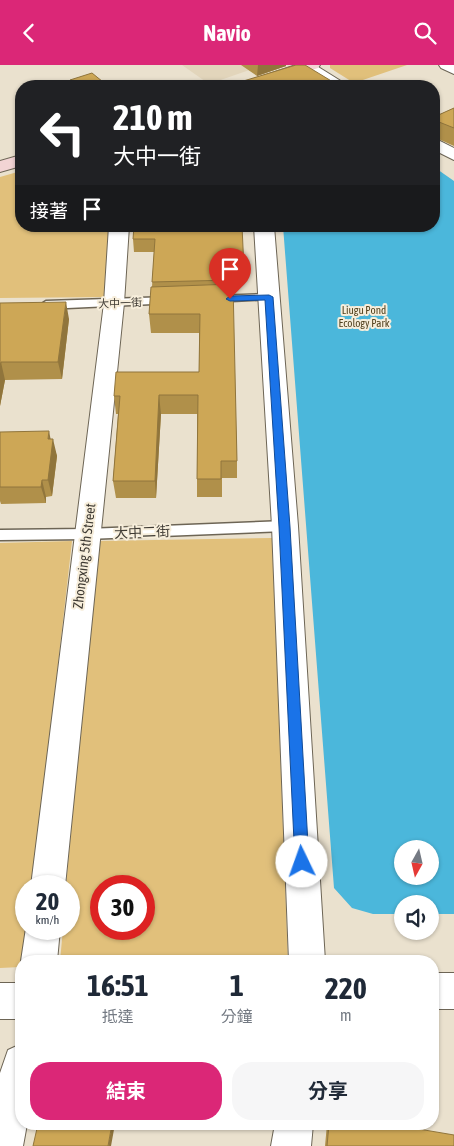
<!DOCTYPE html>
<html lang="zh-TW">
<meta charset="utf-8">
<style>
:root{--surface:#fff;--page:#f6f6f7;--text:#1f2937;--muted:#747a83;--accent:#db2777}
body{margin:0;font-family:"Asap Condensed","Noto Sans TC",sans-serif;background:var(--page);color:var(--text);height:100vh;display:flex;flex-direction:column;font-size:19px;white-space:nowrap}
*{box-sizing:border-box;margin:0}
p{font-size:16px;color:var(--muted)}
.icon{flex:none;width:28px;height:28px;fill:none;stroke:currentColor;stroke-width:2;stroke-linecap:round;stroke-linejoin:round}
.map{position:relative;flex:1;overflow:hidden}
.details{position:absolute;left:15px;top:890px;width:424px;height:175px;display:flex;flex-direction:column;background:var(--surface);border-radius:20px;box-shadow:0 1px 4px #0004}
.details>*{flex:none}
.top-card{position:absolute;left:15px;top:15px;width:425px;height:152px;border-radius:20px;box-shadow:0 1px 4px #0004;background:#202124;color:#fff;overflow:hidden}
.needle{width:32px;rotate:188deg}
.fabs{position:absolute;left:394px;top:775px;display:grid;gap:10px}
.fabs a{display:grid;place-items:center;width:45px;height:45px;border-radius:50%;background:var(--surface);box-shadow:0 1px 4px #0004;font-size:25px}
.speed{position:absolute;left:15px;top:810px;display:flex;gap:10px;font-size:25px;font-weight:700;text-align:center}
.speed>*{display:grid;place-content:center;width:65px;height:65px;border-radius:50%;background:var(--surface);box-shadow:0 1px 4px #0004;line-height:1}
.speed small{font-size:12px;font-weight:400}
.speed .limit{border:8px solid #d22;background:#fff;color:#111}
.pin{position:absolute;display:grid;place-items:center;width:42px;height:42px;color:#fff;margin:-51px -21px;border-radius:50% 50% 50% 0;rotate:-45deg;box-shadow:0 0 5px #0007}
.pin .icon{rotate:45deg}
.me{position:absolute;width:55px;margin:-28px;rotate:357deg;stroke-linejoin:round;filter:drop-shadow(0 0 4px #0008)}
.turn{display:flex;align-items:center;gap:18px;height:105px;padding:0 15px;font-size:22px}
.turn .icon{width:65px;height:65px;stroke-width:2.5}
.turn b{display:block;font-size:35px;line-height:42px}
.then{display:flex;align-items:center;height:48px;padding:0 15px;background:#0003;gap:10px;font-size:19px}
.eta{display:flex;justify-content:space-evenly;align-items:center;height:85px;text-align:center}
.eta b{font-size:30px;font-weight:700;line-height:35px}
.button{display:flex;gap:10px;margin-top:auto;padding:10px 15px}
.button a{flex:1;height:58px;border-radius:20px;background:var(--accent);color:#fff;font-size:20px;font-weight:700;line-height:58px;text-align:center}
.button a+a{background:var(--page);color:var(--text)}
header{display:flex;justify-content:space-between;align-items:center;height:65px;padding:0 15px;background:var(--accent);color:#fff;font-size:22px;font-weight:700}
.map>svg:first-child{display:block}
.built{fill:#e2d5bb}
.green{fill:#e1c07b;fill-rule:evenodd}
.water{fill:#4bb7db;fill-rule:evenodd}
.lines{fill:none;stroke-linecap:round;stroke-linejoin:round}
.lane-casing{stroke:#6d6555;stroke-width:3}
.street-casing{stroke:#6d6555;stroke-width:2}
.secondary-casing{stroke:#6d6555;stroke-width:2}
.lane{fill:#fff;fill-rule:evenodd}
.street{fill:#fff;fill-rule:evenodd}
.secondary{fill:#f2d4d4;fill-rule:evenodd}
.wall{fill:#b0904a}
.shaded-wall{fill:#90753c}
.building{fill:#cda756;stroke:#90753c}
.route{fill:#1a73e8;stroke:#114b97}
.labels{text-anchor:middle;stroke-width:4;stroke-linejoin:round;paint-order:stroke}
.far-street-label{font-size:11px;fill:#3e3a33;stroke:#f7eedb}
.far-park-label{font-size:11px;fill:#52421f;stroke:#f7eedb}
.street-label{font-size:14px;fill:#3e3a33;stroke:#f7eedb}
</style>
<header><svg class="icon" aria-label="back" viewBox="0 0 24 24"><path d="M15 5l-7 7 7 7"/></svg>Navio<svg class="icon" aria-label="search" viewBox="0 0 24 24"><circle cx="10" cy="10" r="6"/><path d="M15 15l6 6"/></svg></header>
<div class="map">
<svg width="454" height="1081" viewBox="0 0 454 1081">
<rect width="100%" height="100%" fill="#eae1ce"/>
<path class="built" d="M182,0h82l-55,19z"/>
<path class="green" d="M330,0h77l-53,18 -24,-15z
M21,106v55h89l-5,71 -105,1v-121z
M272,473l16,423h-228l3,-32h6v-43h-3l31,-345zM101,821h43v43h-43z
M72,476l-39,345h-7v43h2l-4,32h-3v6l-21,1v-425z"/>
<path class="water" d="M434,102l20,14v733h-24v-10h-28v10h-29l-21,-6 -18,-20 -51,-662h151zM402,784h28v27h-28z"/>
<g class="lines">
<defs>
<path id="lane" d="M269,229l6,3 -2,2 -60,3 -6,-3 6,-3z
M170,232l4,2 2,2 -2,2 -128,6 -6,-4 6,-4z
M285,456l5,1 2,4 -2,4 -5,1 -198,8 -87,1v-10l87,-1z"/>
<path id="street" d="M301,0h14l29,18 2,3h-19l-26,-16 -2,-3z
M439,0h15v9l-13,-6z
M434,73l20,10v12l-20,-10z
M109,161h20l-5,77 -59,583h-34l73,-583z
M254,161h20l24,300 27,435h-36l-17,-435z
M26,863l34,1 -3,32h-36z
M432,908h22v36h-22z
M0,918h21v36h-21z
M21,979v80h6l-4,22h-23v-73l8,-23z
M275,1059h38l-2,22h-40z"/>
<path id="secondary" d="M296,0h24l-2,3 -55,18h-23l2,-3z
M21,90v11l-21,6v-11z"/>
</defs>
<use href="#lane" class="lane-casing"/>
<use href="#street" class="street-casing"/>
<use href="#secondary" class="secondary-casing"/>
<use href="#lane" class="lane"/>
<use href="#street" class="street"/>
<use href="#secondary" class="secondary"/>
</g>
<path class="wall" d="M241,0h45v1l-29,10z
M70,15l38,6h-37z
M454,43v38l-20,-9v-20z
M134,161l110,43v14h-12l5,178v17h-15v19h-25v-83h-36l-5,84h-40l-3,-17 5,-67h-2l-2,-18 85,-24v-39h-48l-2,-19 3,-27 2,-35h-20l-1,-13z
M0,238l69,16 -7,60 -57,1 -5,26z
M0,367l51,7 6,17 -5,40 -6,1v6l-45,1 -1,-3z
M327,1059h62l65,22h-129z"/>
<path class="shaded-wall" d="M258,0h28v1l-29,10z
M333,17l-1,4h-11z
M66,237l3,17 -7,60 -4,-17z
M1,297l4,18 -5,26v-40z
M159,330l2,19 -5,84 -1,-17z
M49,366l3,15 1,-7 4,17 -5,40 -4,-16v-41z
M42,415l4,17v6l-5,-16z
M112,1059h3l-4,22h-3z"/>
<path class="building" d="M296,0h9l28,17 -12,4h-94z
M92,8l16,13h-38l6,-2 -6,-4z
M454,43v20l-20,-8v-3z
M134,161h108l2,43 -12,1v10l-80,2 3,-43h-22z
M233,219l4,177h-16v18h-24l1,-84h-39l-4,86h-42l7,-85h-6l2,-24h83l1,-58h-51l2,-27z
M66,237l-8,60h-57l-1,4v-63z
M49,366l-1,8h5l-5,41h-6l-1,7h-41v-55z
M38,1059h74l-4,22h-75z
M329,1059h60l65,11v11h-127z"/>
<path class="route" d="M269,230l4,2 17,230 19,335 -2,5 -5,2 -5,-2 -2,-5 -16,-335 -14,-227 -35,1 -4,-2 4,-3z"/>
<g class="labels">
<g class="far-street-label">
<text transform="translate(120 238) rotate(-2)" y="4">大中一街</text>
</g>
<g class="far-park-label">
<text x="364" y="249">Liugu Pond<tspan x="364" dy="13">Ecology Park</tspan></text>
</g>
<g class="street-label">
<text transform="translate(142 467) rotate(-2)" y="5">大中二街</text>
<text transform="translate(84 491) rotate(-83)" y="5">Zhongxing 5th Street</text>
</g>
</g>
</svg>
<div class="fabs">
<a><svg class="needle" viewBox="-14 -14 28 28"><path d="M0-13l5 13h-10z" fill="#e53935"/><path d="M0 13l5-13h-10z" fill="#747a83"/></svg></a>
<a><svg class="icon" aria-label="sound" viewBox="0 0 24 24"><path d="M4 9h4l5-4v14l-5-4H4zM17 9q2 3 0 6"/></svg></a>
</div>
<div class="speed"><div>20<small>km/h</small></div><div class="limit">30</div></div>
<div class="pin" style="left:230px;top:234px;background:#d93025"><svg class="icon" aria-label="arrive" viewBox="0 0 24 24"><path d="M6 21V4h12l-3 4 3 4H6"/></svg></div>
<svg class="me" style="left:302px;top:797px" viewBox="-20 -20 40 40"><circle r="19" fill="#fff"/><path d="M0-13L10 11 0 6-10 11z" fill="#1a73e8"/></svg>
<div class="top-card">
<div class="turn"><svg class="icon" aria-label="left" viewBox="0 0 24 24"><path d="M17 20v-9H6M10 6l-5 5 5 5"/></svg><div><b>210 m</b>大中一街</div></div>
<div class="then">接著<svg class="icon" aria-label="arrive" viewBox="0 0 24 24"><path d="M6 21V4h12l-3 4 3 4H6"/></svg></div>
</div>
<section class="details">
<div class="eta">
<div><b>16:51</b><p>抵達</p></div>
<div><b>1</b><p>分鐘</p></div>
<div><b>220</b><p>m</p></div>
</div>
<div class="button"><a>結束</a><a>分享</a></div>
</section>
</div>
